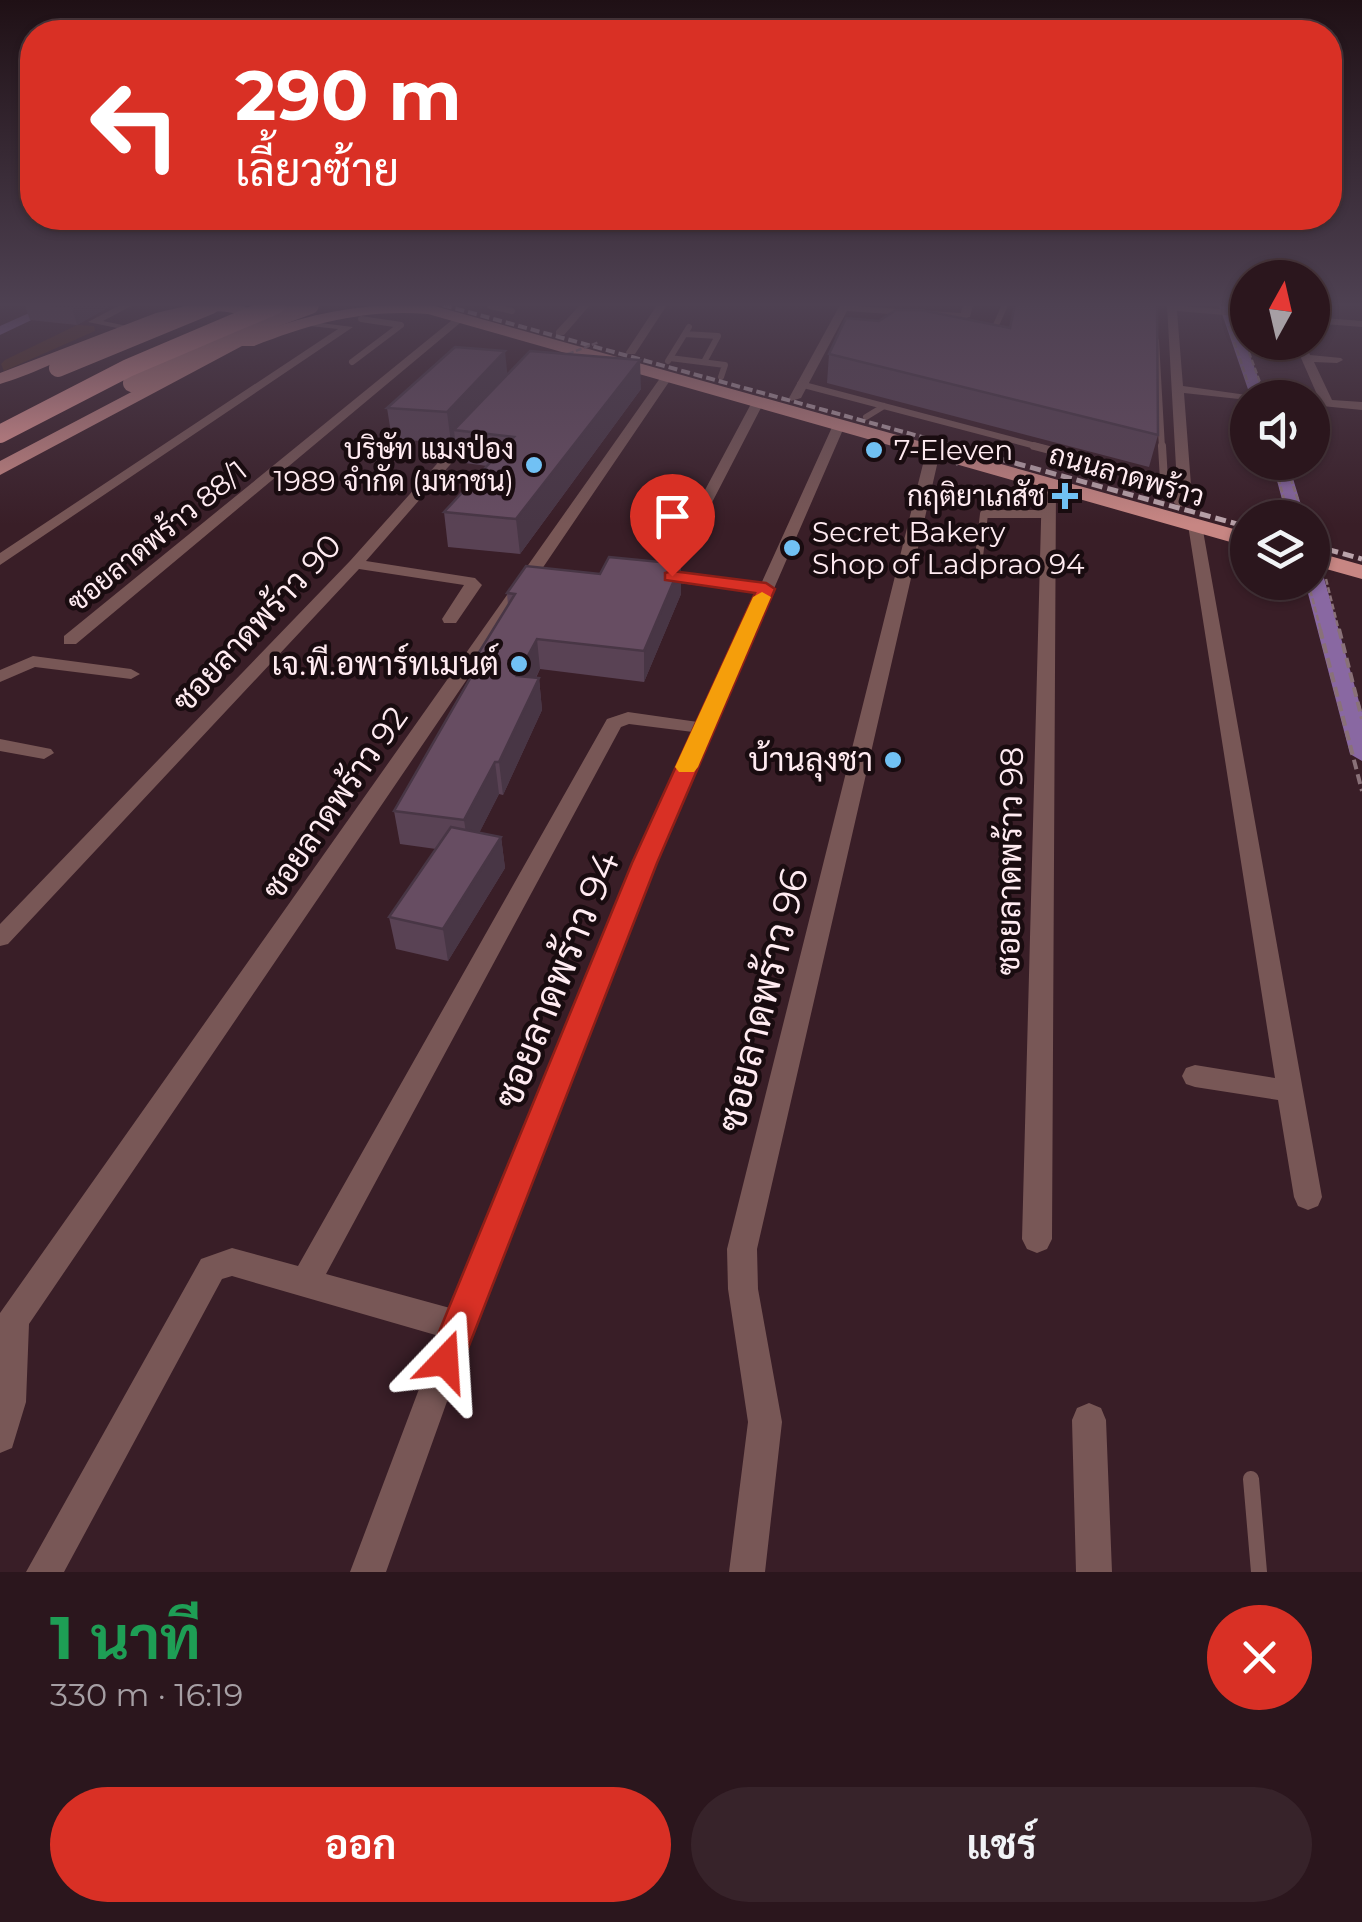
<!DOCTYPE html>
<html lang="th">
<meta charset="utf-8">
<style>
:root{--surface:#2b161d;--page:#37232a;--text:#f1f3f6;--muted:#a69fa4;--line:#47353b;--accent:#d93025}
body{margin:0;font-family:Montserrat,Sarabun,sans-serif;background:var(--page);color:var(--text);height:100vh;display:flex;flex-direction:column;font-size:38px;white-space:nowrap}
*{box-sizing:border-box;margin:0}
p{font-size:32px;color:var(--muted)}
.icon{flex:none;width:55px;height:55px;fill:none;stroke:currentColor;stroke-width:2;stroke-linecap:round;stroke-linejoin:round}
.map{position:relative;height:1572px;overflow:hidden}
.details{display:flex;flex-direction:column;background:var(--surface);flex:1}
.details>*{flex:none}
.hud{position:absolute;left:20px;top:20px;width:1322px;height:210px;border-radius:40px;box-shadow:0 2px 8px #0004,0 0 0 2px var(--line);background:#d93025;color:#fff;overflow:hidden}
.needle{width:65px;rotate:8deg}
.buttons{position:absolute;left:1230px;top:260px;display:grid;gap:20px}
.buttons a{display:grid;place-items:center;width:100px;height:100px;border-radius:50%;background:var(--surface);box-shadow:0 2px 8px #0004,0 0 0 2px var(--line);font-size:50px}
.pin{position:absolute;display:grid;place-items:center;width:85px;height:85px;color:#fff;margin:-102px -42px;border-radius:50% 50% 50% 0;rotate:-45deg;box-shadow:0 0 10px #0007}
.pin .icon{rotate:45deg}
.me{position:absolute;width:110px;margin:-55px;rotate:20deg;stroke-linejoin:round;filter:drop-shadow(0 0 8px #0008)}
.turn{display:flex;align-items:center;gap:35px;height:210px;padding:0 50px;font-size:45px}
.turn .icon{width:130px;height:130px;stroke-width:2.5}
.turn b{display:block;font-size:70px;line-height:85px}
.round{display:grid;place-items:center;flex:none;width:105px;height:105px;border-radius:52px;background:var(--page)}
.head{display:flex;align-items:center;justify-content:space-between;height:170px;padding:0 50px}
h1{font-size:60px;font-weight:700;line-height:75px;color:#1e9e55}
.primary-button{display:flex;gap:20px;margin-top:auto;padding:20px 50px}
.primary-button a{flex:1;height:115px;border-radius:60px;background:var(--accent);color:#fff;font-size:40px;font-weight:700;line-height:115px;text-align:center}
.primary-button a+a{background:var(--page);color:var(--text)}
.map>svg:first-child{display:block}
.green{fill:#502c1b}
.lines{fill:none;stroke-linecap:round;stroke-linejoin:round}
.canal{fill:#8968a2;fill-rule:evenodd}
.path-far1{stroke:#897178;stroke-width:2.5;stroke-dasharray:6 2.5;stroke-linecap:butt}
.path{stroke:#897178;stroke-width:4;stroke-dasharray:10 5;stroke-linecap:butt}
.lane-far2{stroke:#785756;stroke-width:6}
.lane-far1{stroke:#785756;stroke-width:8}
.lane{stroke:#785756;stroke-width:16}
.street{fill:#785756;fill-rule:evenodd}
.primary{fill:#c78683;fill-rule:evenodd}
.rail-far1{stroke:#bba4ab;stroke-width:4;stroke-dasharray:9 4;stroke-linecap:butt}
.rail{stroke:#bba4ab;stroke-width:5;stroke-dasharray:11 5;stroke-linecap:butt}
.path-bridge{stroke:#897178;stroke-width:2.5;stroke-dasharray:6 2.5;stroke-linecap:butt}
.primary-bridge{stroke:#c78683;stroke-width:18}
.highway-bridge{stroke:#e79895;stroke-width:18}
.wall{fill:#594254}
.shaded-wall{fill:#483645}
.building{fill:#674d62;stroke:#483645;stroke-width:2.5}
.route{fill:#d93025;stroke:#8d1f18;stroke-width:2.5}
.slow{fill:#f59e0b}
.poi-dot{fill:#71c1f4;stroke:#190c10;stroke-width:4}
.labels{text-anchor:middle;stroke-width:9;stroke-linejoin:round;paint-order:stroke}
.far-poi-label{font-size:28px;fill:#ffebf1;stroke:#190c10;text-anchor:end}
.far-street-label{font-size:28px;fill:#ffebf1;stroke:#190c10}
.street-label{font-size:32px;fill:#ffebf1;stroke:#190c10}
.poi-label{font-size:32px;fill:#ffebf1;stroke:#190c10;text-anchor:end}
.near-street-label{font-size:38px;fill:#ffebf1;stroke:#190c10}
</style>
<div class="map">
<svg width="1362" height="1572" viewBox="0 0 1362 1572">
<rect width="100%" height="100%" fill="#391e27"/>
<path class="green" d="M77,325l17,1 1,5 -91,40 -3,-7 4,-4z"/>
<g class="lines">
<path class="canal" d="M47,305h16l-63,30v-9z
M1219,305h12l35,93h-15z
M1272,462h16l17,56h-18z
M1312,565l10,6 40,141v49l-12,-7 -45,-172h7z"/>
<path class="path-far1" d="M1229,326l19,57
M1240,328l21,57
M1274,462l15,56
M1285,462l19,56
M1326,579l13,52
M1308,582l13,49"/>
<path class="path" d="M1320,629l42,162
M1339,629l23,90"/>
<path class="lane-far2" d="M490,306l22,5
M685,334l33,2 -14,26
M991,336l14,-31
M1156,341l6,107
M670,358l55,7 -4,12
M668,361l21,-34
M352,362l49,-37 -40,-6
M800,384l243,64
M866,417l18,-11"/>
<path class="lane-far1" d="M1034,446l150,39
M1162,446l2,34
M978,565l6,-51h63"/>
<path class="lane" d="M1251,1479l8,93"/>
<path class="street" d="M120,305h13l-30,16 24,5v4l-39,-8z
M580,305h10l-26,30h-8v-4z
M657,305h10l-32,49h-8l-1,-2z
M840,305l121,8 2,-8h10l-3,12 -9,2 -114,-8 -46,87 -10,3 -2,-3z
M1167,305l81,6v6l-71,-6 6,75 85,12 -20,2 -64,-7 7,92 -3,18 -7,4 -7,-4 3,-18z
M457,316l9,2 -390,326h-12v-8z
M1312,317l50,4v6l-50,-4z
M296,320l57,7 -353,238v-12l338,-224 -38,-4z
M1294,342h11l5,13 31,3 2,2 -6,3 -23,-1 18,38 30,2v8l-50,-5v-6h7z
M663,374l10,2 -644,948 -3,78 -14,46 -12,5v-140z
M758,398l6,4 -60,116 -12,3 -2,-3 62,-116z
M839,421l6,4 -190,438 -181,463 -88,246h-36l89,-236 -207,-60 -10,3 -158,293h-38l175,-313 31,-11 66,18 309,-547 21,-7 70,10 58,-129 -84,-11 -8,-5 8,-5 89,12 72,-159zM629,724l64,8 -60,131 -183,445 -124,-34 295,-547z
M473,427l4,1v6l-111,127 109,17 7,7 -26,38h-12l-2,-4 22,-34 -105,-16 -351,375 -8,2v-22l350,-363 119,-133z
M933,448l7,4 -183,797 1,40 24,133 -17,150h-36l19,-150 -20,-133 -1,-40 199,-797z
M1049,480l7,4 -4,755 -5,10 -10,4 -10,-4 -5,-10 20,-755z
M1195,521l7,4 120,672 -4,9 -10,4 -10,-4 -4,-9 -16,-97 -83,-13 -9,-3 -4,-8 4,-8 9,-3 80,13 -87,-553z
M33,656l98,13 9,5 -9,5 -96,-12 -35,15v-12z
M0,739l51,10 3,4 -10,6 -44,-8z
M1089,1403l12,5 5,12 6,152h-36l-4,-152 5,-12z"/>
<path class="primary" d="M241,305l29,12 3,3 -12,12c56,-21 110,-30 170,-27l817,228v14l-820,-233c-63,-5 -116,9 -174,32h-12l-242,129v-14l240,-126 15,-14c-71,-38 -185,44 -255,63v-11l156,-60 34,-8z
M1312,551l50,14v14l-50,-14z"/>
<path class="rail-far1" d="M443,305l519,143"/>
<path class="rail" d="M953,446l295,81
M1312,545l50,14"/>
<path class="path-bridge" d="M568,354l31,-12
M956,465l25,-19"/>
<path class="primary-bridge" d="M58,368l153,-63
M132,383l106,-51 72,-27"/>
<path class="highway-bridge" d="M0,434l128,-66 148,-63"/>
</g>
<path class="wall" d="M25,305h87l-35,20 -47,-5z
M829,354l329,81 -9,32 -322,-84z
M507,374l134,15 -121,165 -72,-7 -4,-35 43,-46 -29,-4 -3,-23 -4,4 -59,-4 -5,-31z
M507,593l174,1 -37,88 -104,-13 -4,9h3l3,32 -39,85 -4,-1 -20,39 22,4 4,31 -57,93 -52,-12 -7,-32 47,-68 -36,-5 -6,-33 80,-141 -1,-8 35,-57z"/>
<path class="shaded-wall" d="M76,305h36l-35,20 -5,-18z
M505,351l3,29 -54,50 1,9 -4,4 -4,-31z
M640,360l1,29 -121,165 -4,-35z
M681,564v30l-37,88v-31z
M537,639l3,30 -20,39 -3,-32z
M539,678l3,32 -39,85 -4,-33z
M495,762l4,32 -30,59 -5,-33z
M501,837l4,31 -57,93 -5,-32z"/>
<path class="building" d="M48,305h28l-4,2z
M1015,305h142l1,130 -329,-81 17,-36 33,3 17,-11h25l89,18z
M455,347l50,4 -58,61 -60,-4z
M530,351l110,9 -124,159 -72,-7 70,-75 -60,-7z
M609,557l72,7 -37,87 -107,-12 -20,37 22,2 -40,84h-4l-31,58 -70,-9 85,-148 -6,-1 42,-68 -8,-1 19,-27 74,8z
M451,827l50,10 -58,92 -54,-12z"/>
<linearGradient id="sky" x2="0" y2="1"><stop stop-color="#1f1015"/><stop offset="0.58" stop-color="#4e4152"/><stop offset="1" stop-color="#4e4152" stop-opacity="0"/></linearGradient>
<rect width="1362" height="525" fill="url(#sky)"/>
<path class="route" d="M672,571l94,12 9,6 -118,274 -199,511 -13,5 -13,-5 -5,-13 205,-498 123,-270 -90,-13v-7z"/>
<path class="slow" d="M762,592l9,5 -73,170 -4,5h-15l-4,-5 78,-170z"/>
<g class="poi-dot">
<circle cx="874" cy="450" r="10"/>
<circle cx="534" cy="465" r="10"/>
<path d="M1060 481h10v10h10v10h-10v10h-10v-10h-10v-10h10z"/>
<circle cx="792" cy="548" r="10"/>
<circle cx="519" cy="664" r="10"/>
<circle cx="893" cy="760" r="10"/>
</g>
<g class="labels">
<g class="far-poi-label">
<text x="514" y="459">บริษัท แมงป่อง<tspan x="514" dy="32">1989 จำกัด (มหาชน)</tspan></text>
<text x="894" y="460" text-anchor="start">7-Eleven</text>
<text x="1045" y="506">กฤติยาเภสัช</text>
<text x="812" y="542" text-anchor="start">Secret Bakery<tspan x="812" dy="32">Shop of Ladprao 94</tspan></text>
</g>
<g class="far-street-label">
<text transform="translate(1127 475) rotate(16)" y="10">ถนนลาดพร้าว</text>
<text transform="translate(157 536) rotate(-39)" y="10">ซอยลาดพร้าว 88/1</text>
</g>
<g class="street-label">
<text transform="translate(257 623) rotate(-47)" y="11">ซอยลาดพร้าว 90</text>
<text transform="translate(335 803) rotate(-55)" y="11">ซอยลาดพร้าว 92</text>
<text transform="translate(1010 861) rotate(-89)" y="11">ซอยลาดพร้าว 98</text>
</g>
<g class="poi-label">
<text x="499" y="675">เจ.พี.อพาร์ทเมนต์</text>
<text x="873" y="771">บ้านลุงชา</text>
</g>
<g class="near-street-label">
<text transform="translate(557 980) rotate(-68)" y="13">ซอยลาดพร้าว 94</text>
<text transform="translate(763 1000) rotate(-76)" y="13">ซอยลาดพร้าว 96</text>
</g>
</g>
</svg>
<div class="buttons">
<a><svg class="needle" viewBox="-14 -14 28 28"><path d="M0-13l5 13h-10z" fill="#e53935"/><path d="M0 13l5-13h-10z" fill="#a69fa4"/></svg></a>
<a><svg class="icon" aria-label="sound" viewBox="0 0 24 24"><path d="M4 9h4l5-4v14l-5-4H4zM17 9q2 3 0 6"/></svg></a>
<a><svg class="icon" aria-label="layers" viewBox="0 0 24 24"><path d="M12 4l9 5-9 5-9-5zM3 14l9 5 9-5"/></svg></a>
</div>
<div class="pin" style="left:672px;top:576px;background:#d93025"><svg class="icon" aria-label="arrive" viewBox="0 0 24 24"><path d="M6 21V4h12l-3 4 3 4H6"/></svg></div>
<svg class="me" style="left:445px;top:1361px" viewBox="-20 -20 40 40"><path d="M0-17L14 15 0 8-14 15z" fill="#d93025" stroke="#fff" stroke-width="4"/></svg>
<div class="hud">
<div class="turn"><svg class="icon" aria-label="left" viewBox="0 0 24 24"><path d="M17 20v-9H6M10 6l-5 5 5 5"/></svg><div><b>290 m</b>เลี้ยวซ้าย</div></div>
</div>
</div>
<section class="details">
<div class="head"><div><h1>1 นาที</h1><p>330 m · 16:19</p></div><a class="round" style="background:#d93025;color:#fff"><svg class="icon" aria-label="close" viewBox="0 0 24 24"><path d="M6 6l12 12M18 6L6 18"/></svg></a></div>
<div class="primary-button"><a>ออก</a><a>แชร์</a></div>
</section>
